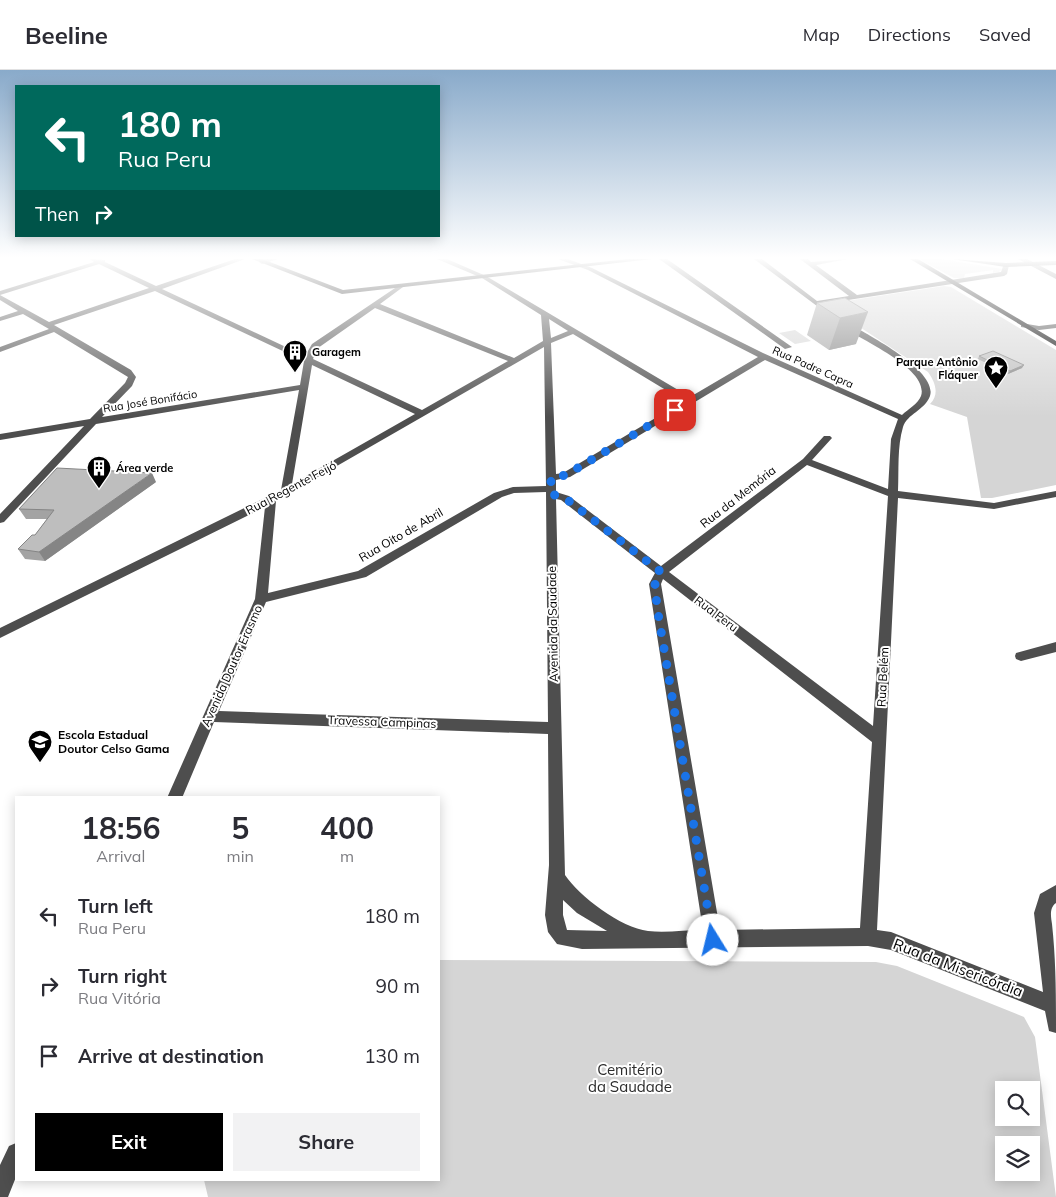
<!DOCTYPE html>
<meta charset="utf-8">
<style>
:root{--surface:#fff;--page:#f2f2f3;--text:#2b2b33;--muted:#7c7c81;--line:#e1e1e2;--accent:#000}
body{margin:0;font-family:Mulish,sans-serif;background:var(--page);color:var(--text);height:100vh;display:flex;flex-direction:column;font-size:19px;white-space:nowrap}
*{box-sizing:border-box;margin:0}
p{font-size:16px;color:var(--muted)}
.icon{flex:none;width:28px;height:28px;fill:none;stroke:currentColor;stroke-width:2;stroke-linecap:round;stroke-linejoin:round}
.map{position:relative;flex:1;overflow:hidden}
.side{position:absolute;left:15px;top:726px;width:425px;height:385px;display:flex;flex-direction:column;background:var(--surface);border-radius:0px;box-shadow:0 2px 12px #0003}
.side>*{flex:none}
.guide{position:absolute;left:15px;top:15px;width:425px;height:152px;border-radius:0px;box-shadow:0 2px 12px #0003;background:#00695c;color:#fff;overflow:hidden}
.controls{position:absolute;left:995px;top:1011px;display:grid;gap:10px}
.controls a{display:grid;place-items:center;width:45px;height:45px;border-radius:0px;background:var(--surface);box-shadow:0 2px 12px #0003;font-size:25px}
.pin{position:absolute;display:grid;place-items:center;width:42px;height:42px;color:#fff;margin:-21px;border-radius:10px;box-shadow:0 2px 8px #0006}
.me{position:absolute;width:55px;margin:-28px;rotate:351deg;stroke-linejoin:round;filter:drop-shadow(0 0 4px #0008)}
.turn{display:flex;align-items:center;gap:18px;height:105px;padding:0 20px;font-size:22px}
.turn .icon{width:65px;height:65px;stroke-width:2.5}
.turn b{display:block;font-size:35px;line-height:42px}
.then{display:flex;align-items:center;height:48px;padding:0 20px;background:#0003;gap:10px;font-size:19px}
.eta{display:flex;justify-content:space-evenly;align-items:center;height:85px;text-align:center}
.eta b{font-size:30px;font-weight:700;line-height:35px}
.button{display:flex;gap:10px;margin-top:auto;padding:10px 20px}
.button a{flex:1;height:58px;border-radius:0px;background:var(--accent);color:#fff;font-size:20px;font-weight:700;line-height:58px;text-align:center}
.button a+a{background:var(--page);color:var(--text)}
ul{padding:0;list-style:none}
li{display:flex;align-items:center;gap:15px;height:70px;padding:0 20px}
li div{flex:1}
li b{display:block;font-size:19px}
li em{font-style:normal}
header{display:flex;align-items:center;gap:30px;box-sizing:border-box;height:70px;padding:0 25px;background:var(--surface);border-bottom:1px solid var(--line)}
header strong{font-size:24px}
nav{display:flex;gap:28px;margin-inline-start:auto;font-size:18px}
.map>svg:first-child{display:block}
.green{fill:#d5d5d5;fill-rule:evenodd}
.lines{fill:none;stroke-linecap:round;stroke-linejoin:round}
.minor{fill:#4e4e4e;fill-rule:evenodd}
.major{fill:#000;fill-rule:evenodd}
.highway{fill:#000;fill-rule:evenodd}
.wall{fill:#a3a3a3}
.shaded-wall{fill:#858585}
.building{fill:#bebebe;stroke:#858585}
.route{stroke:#1a73e8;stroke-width:9;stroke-dasharray:0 16.2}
.labels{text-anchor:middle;stroke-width:4;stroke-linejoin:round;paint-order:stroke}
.far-poi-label{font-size:11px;font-weight:bold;fill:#000;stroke:#fff;text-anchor:start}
.far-street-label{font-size:11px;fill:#000;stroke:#fff}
.street-label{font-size:12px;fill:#000;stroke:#fff}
.poi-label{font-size:12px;font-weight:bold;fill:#000;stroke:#fff;text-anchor:start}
.near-street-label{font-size:15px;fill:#000;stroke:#fff}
.near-park-label{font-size:15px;fill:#2c2c2c;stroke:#fff}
</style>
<header>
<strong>Beeline</strong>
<nav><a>Map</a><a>Directions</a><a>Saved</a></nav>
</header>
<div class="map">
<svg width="1056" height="1127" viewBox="0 0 1056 1127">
<rect width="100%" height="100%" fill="#fff"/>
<path class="green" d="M919,189h22l61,10 -3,3 -6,1v-3l-28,4 -1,4h-10z
M944,216l7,1 105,63v135l-64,13h-11l-14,-81 -37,-13c10,-10 5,-22 -2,-32l-82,-54 -13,-15z
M795,260l16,11 -16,3 -16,-11z
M439,890l437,2 21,4 127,51 11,20 21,160h-848l-4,-17h235zM1004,1020h27v28h-27zM1004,1075h27v27h-27z"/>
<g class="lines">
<path class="minor" d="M90,189l15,1v2l51,24 79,-27h10l-83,30 143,67 7,-12 89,-60 3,2 -1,1 -23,17 134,54 29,-17 -2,-26 -59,-37 -45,-19h10l39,17 204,121 68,-40 -170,-87 -30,-11h10l24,9 171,85 139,62c6,-6 16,-11 19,-19 9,-28 -64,-57 -80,-71l7,-2c18,11 90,47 82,73 -5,14 -23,18 -27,31 -6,20 -4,44 -5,64l96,12 62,-12v6l-62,12 -96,-11 -21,432 14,2 152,60 -9,-79 6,-19 16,-9v18c-7,5 -5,14 -4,21 4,37 4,73 4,109l-7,-2 -4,-20 -154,-61 -23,-4 -286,3 -25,-5 -9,-12 -3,-17 4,-50 -1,-131 -334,-12 -32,76h-15l88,-199 10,-92 -265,131v-10l281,-138 18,-100 -203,34 -92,98 -4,1v-9l84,-88 -84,14v-6l90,-15 35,-36 3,-6 -74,-45 -54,20v-5l49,-18 -26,-15 -23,7v-4l18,-6 -18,-11v-9l94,-29zM99,194l50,24 -100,34 -49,-27zM155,221l149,70 -4,24 -198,32 30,-31 4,-9 -5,-7 -77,-45zM375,238l133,53 -86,49 -109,-51 5,-11zM549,249l19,12 -17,7zM573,264l111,67 -121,72 -7,1 -5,-131zM544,277l2,139 -33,1 -19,6 -136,78 -90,22 8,-92zM765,290l133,59 -7,20 -3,50 -76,-29 20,-22 -2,-2h-6l-21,23 -142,107 -92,-70 -13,-4v-12l14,-3zM312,295l103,49 -123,70zM807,395l81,31 -15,230 -204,-154zM546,422l2,230 -329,-11 47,-109 100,-25 136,-80 12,-4zM556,429l5,1 94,73 -6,11 54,346c-18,0 -37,3 -55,1 -27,-3 -69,-35 -83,-56zM663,509l209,163 -12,186 -140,2 -59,-346zM563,830l14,13 30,18 -40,-1 -4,-15z
M265,189h13l-16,5 -3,-2z
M659,189h8l125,88 -7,2z
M754,189h8l55,42 32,-5 -49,-37h8l3,3 37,-3 -32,6 41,30 144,-23 3,-8 5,1 -2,9 -3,2 -182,28 11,9 -4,2z
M1018,189h9l29,15v5z
M1021,253l18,3 17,-2v4l-17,2 -18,-3z
M1056,572v10l-35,9 -5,-2 -1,-3 1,-3z
M16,1073v34l-8,20h-8v-32l9,-19z"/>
<path class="major" d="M252,189h10l81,31 285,-31h24l-310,35z
M910,189h8l138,82v5z"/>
<path class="highway" d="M952,189l54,4 50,-2v4l-50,2z"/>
</g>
<path class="wall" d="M845,228l11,46 -27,6 -22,-15 10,-32z
M979,286l43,12 -14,6 -30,-15z
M156,412l-111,79 -20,-2 -7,-10 17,-14 12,-16h-21l-7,-10z"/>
<path class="shaded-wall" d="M868,242l-12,32 -27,6 11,-32z
M1024,295l-2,3 -14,6 2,-3z
M152,403l4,9 -111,79 -6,-9z"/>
<path class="building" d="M845,228l23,14 -28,6 -23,-15z
M993,281l31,14 -14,6 -31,-15z
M57,398l95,5 -113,79 -21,-3 14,-14h3l19,-25 -35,-1z"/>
<linearGradient id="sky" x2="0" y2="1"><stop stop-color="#89aaca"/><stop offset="0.54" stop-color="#fff"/><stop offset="1" stop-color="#fff" stop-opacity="0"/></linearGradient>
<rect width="1056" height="347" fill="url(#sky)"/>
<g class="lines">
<path class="route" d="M675,340l-109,65 -15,3v16l14,4 96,74 -6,12 2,23 56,333"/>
</g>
<defs>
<symbol id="building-pin" viewBox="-11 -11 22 30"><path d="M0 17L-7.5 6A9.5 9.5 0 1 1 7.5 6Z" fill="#000" stroke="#fff"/><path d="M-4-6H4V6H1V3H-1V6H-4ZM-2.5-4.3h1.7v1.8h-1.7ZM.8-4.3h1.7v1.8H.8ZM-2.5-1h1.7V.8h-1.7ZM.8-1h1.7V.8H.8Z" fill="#fff"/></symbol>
<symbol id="sight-pin" viewBox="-11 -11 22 30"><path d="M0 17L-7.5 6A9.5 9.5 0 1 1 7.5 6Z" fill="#000" stroke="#fff"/><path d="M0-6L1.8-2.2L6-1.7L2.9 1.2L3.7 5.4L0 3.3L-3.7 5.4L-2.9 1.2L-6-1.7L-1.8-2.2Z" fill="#fff"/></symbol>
<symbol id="school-pin" viewBox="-11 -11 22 30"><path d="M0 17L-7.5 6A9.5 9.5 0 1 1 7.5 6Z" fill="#000" stroke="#fff"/><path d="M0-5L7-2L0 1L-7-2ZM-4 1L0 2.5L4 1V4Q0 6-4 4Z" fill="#fff"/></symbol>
</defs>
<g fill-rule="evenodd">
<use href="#building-pin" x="281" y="268" width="28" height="38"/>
<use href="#sight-pin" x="982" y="284" width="28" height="38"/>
<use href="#building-pin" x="85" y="384" width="28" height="38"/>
<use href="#school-pin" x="26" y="658" width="28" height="38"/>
</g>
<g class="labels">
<g class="far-poi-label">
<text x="312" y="286">Garagem</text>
<text x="978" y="296" text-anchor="end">Parque Antônio<tspan x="978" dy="13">Fláquer</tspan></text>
<text x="116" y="402">Área verde</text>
</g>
<g class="far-street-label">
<text transform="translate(813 297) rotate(24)" y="4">Rua Padre Capra</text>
<text transform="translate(150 331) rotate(-9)" y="4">Rua José Bonifácio</text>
</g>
<g class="street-label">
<text transform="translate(291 418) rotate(-28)" y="4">Rua Regente Feijó</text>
<text transform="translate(738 427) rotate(-38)" y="4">Rua da Memória</text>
<text transform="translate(401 465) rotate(-30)" y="4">Rua Oito de Abril</text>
<text transform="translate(716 544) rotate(37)" y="4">Rua Peru</text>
<text transform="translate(553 554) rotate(-91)" y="4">Avenida da Saudade</text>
<text transform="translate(232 596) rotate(-66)" y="4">Avenida Doutor Erasmo</text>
<text transform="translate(883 607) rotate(-87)" y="4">Rua Belém</text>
<text transform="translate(382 652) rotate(2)" y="4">Travessa Campinas</text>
</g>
<g class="poi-label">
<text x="58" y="669">Escola Estadual<tspan x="58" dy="14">Doutor Celso Gama</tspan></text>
</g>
<g class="near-street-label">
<text transform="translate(958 898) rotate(21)" y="5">Rua da Misericórdia</text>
</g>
<g class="near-park-label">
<text x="630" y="1005">Cemitério<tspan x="630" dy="17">da Saudade</tspan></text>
</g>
</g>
</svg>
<div class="controls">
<a><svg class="icon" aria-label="search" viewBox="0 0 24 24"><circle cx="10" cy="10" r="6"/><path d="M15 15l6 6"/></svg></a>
<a><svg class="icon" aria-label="layers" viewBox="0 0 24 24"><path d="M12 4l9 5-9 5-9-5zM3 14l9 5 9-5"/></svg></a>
</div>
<div class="pin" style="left:675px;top:340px;background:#d93025"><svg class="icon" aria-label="arrive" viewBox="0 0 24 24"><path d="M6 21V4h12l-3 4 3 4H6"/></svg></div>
<svg class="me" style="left:713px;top:870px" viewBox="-20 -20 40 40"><circle r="19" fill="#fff"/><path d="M0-13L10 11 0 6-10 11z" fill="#1a73e8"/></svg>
<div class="guide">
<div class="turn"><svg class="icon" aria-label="left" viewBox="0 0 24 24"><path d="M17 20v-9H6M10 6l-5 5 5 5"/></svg><div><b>180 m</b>Rua Peru</div></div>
<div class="then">Then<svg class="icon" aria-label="right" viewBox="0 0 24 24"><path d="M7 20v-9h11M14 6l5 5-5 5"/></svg></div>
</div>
<section class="side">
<div class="eta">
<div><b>18:56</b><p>Arrival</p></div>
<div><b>5</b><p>min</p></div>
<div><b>400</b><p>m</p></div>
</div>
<ul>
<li><svg class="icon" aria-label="left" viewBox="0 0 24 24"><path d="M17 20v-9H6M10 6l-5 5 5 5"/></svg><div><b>Turn left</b><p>Rua Peru</p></div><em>180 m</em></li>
<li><svg class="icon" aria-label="right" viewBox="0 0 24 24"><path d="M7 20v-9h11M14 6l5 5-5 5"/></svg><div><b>Turn right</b><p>Rua Vitória</p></div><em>90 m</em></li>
<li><svg class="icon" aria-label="arrive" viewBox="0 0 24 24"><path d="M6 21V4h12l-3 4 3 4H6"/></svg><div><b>Arrive at destination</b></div><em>130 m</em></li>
</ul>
<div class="button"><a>Exit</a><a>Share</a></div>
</section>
</div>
